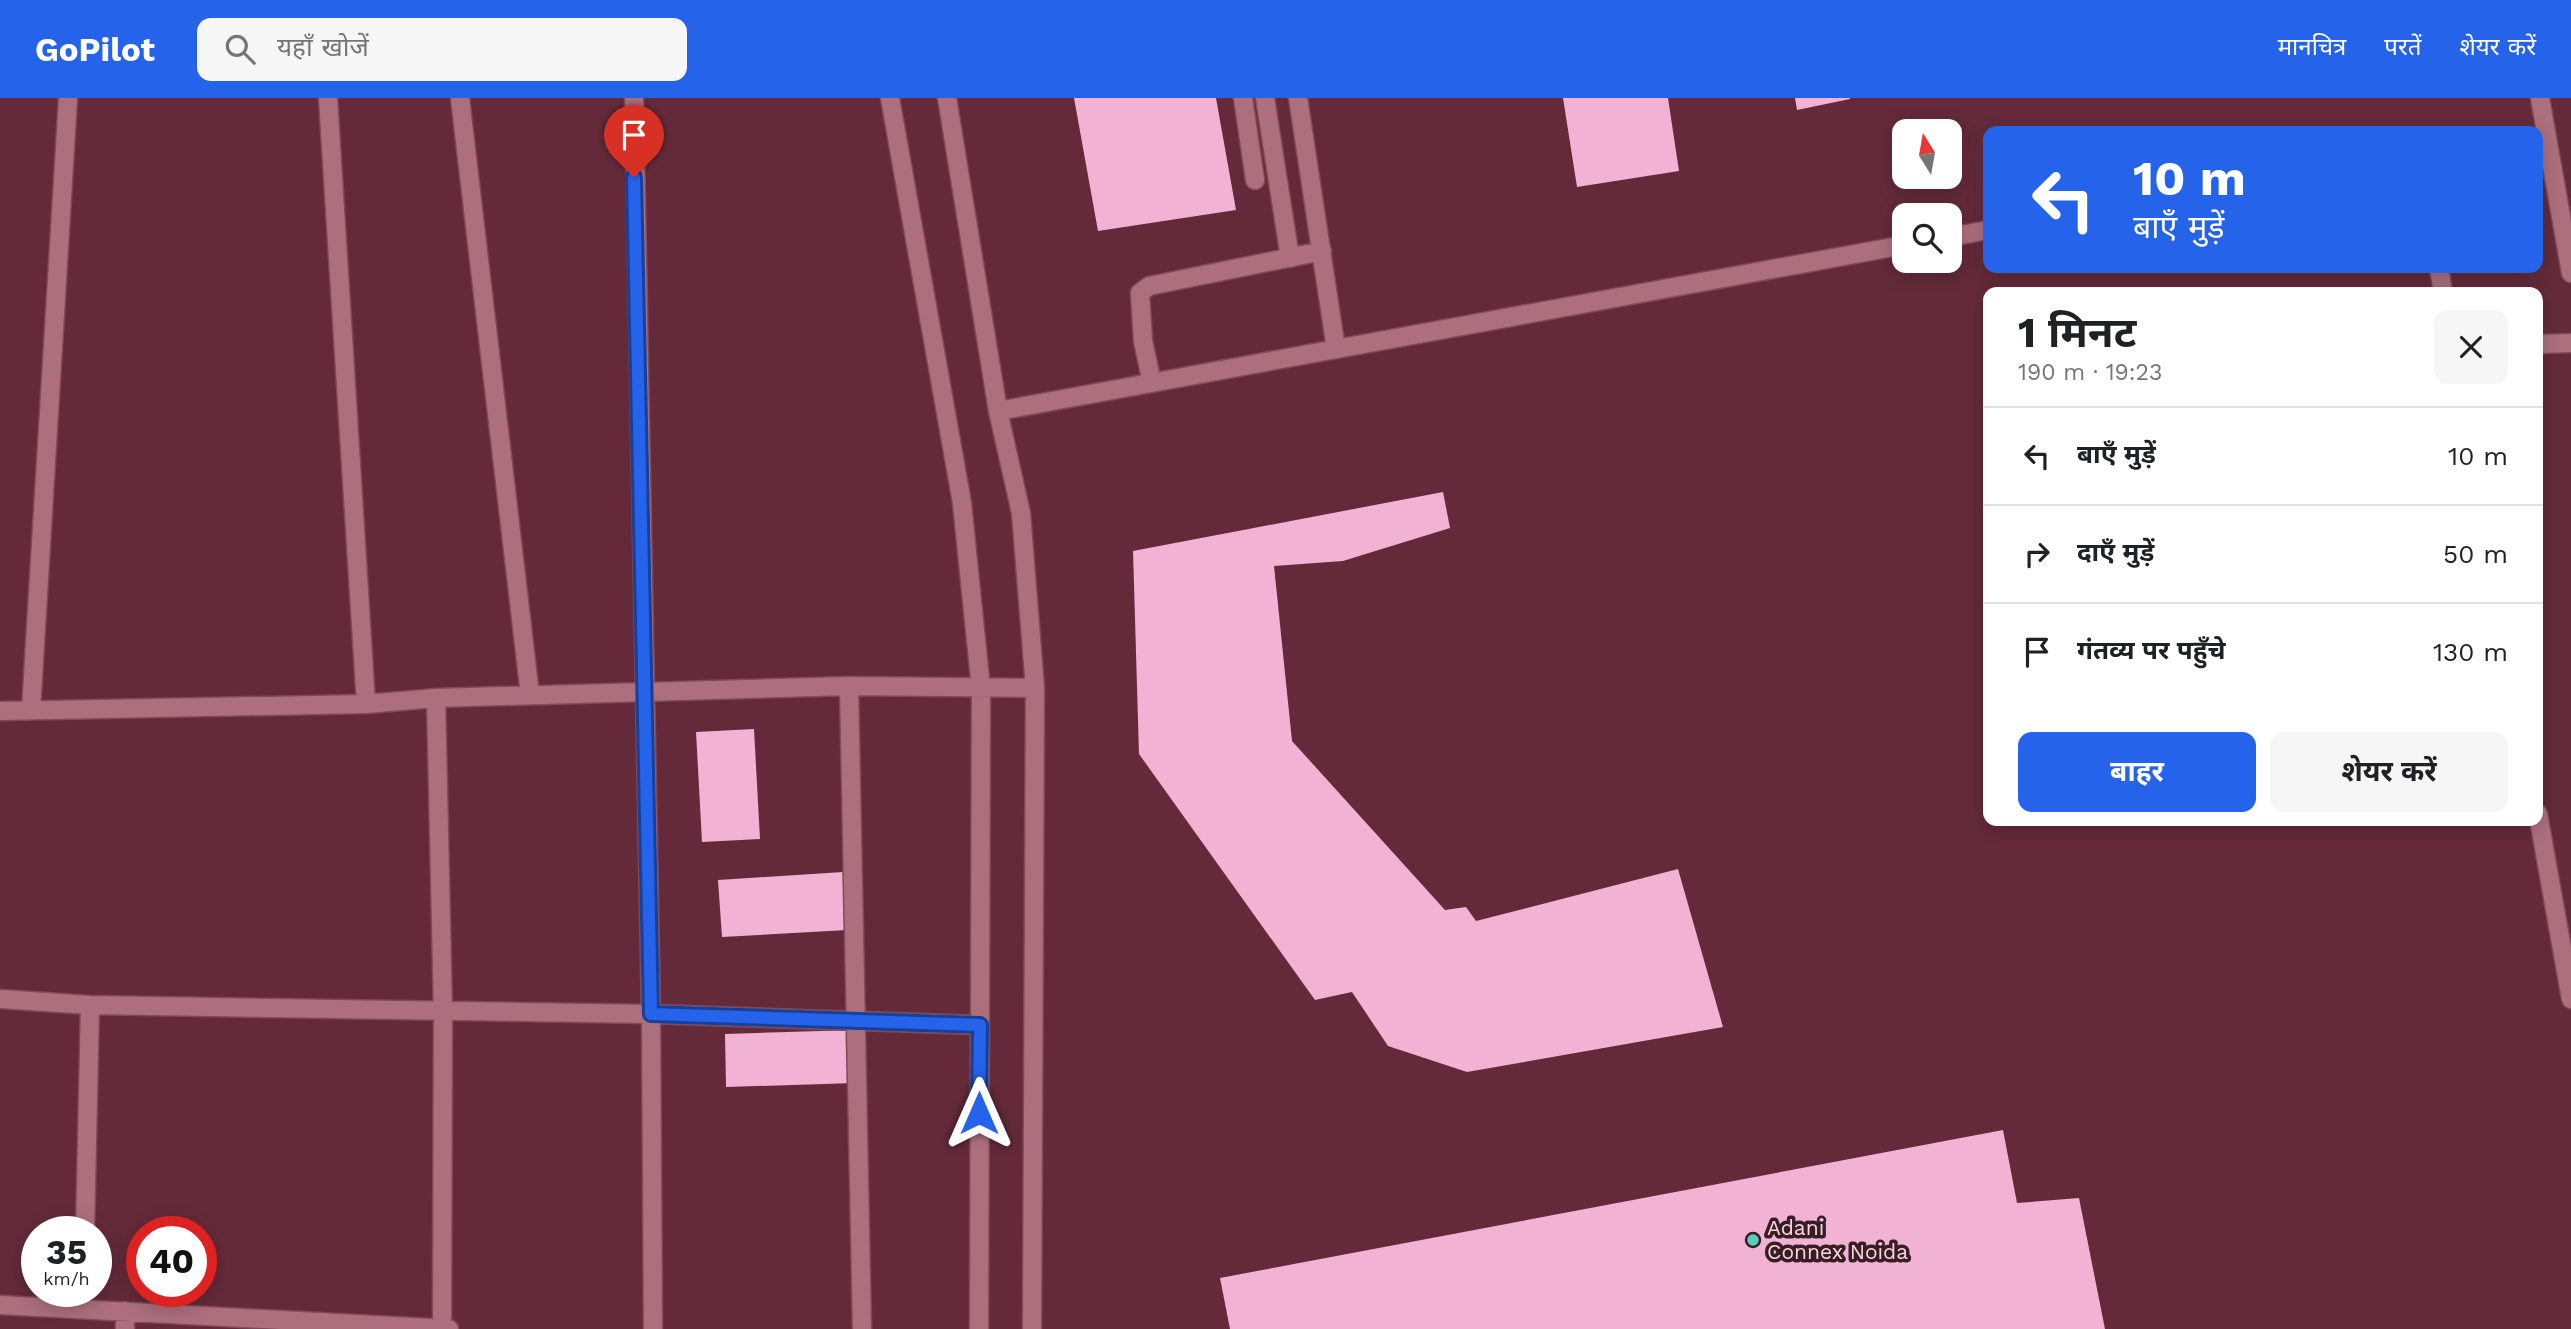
<!DOCTYPE html>
<html lang="hi">
<meta charset="utf-8">
<style>
:root{--surface:#fff;--page:#f6f6f6;--text:#202124;--muted:#757577;--line:#e0e0e0;--accent:#2563eb}
body{margin:0;font-family:"Work Sans","Noto Sans Devanagari",sans-serif;background:var(--page);color:var(--text);height:100vh;display:flex;flex-direction:column;font-size:26px;white-space:nowrap}
*{box-sizing:border-box;margin:0}
p{font-size:23px;color:var(--muted)}
.icon{flex:none;width:38px;height:38px;fill:none;stroke:currentColor;stroke-width:2;stroke-linecap:round;stroke-linejoin:round}
.map{position:relative;flex:1;overflow:hidden}
.drawer{position:absolute;left:1983px;top:189px;width:560px;height:539px;display:flex;flex-direction:column;background:var(--surface);border-radius:14px;box-shadow:0 4px 18px #0003}
.drawer>*{flex:none}
.banner{position:absolute;left:1983px;top:28px;width:560px;height:147px;border-radius:14px;box-shadow:0 4px 18px #0003;background:#2563eb;color:#fff;overflow:hidden}
.needle{width:46px;rotate:349deg}
.buttons{position:absolute;left:1892px;top:21px;display:grid;gap:14px}
.buttons a{display:grid;place-items:center;width:70px;height:70px;border-radius:14px;background:var(--surface);box-shadow:0 4px 18px #0003;font-size:35px}
.speed{position:absolute;left:21px;top:1118px;display:flex;gap:14px;font-size:35px;font-weight:700;text-align:center}
.speed>*{display:grid;place-content:center;width:91px;height:91px;border-radius:50%;background:var(--surface);box-shadow:0 4px 18px #0003;line-height:1}
.speed small{font-size:18px;font-weight:400}
.speed .limit{border:10px solid #d22;background:#fff;color:#111}
.pin{position:absolute;display:grid;place-items:center;width:60px;height:60px;color:#fff;margin:-72px -30px;border-radius:50% 50% 50% 0;rotate:-45deg;box-shadow:0 0 7px #0007}
.pin .icon{rotate:45deg}
.me{position:absolute;width:77px;margin:-38px;rotate:0deg;stroke-linejoin:round;filter:drop-shadow(0 0 5px #0008)}
.turn{display:flex;align-items:center;gap:24px;height:147px;padding:0 35px;font-size:32px}
.turn .icon{width:91px;height:91px;stroke-width:2.5}
.turn b{display:block;font-size:49px;line-height:60px}
.round{display:grid;place-items:center;flex:none;width:74px;height:74px;border-radius:14px;background:var(--page)}
.summary{display:flex;align-items:center;justify-content:space-between;height:119px;padding:0 35px}
h1{font-size:42px;font-weight:700;line-height:52px}
.action{display:flex;gap:14px;margin-top:auto;padding:14px 35px}
.action a{flex:1;height:80px;border-radius:14px;background:var(--accent);color:#fff;font-size:28px;font-weight:700;line-height:80px;text-align:center}
.action a+a{background:var(--page);color:var(--text)}
ul{padding:0;list-style:none}
li{display:flex;align-items:center;gap:21px;height:98px;padding:0 35px;border-top:2px solid var(--line)}
li div{flex:1}
li b{display:block;font-size:26px}
li em{font-style:normal}
header{display:flex;align-items:center;gap:42px;box-sizing:border-box;height:98px;padding:0 35px;background:var(--accent);color:#fff}
header strong{font-size:33px}
nav{display:flex;gap:38px;margin-inline-start:auto;font-size:24px}
.search{width:490px;height:63px;background:var(--page);display:flex;align-items:center;gap:18px;box-sizing:border-box;padding:0 24px;border-radius:14px;color:var(--muted);font-size:26px}
.map>svg:first-child{display:block}
.building{fill:#f1b2d4}
.lines{fill:none;stroke-linecap:round;stroke-linejoin:round}
.minor-casing{stroke:#7f4957;stroke-width:21}
.minor{stroke:#ad6f7d;stroke-width:18}
.route-casing{stroke:#184099;stroke-width:18}
.route{stroke:#2563eb;stroke-width:12}
.poi-dot{fill:#58cec1;stroke:#381d24;stroke-width:2.5}
.labels{text-anchor:middle;stroke-width:7;stroke-linejoin:round;paint-order:stroke}
.poi-label{font-size:21px;fill:#fbd6dd;stroke:#381d24;text-anchor:start}
</style>
<header>
<strong>GoPilot</strong>
<div class="search"><svg class="icon" aria-label="search" viewBox="0 0 24 24"><circle cx="10" cy="10" r="6"/><path d="M15 15l6 6"/></svg>यहाँ खोजें</div>
<nav><a>मानचित्र</a><a>परतें</a><a>शेयर करें</a></nav>
</header>
<div class="map">
<svg width="2571" height="1231" viewBox="0 0 2571 1231">
<rect width="100%" height="100%" fill="#642a39"/>
<path class="building" d="M1074,0h142l20,112 -138,21z
M1563,0h105l11,73 -102,16z
M1795,0h55v1l-53,11z
M1443,394l7,36 -107,33 -69,5 18,175 153,169 21,-3 10,14 202,-52 45,158 -256,45 -79,-26 -36,-54 -37,8 -176,-246 -6,-203z
M754,631l6,110 -58,3 -6,-110z
M843,774l4,58 -125,7 -4,-57z
M853,932l2,53 -129,4 -1,-53z
M2003,1032l14,73 62,-5 26,131h-875l-10,-51z"/>
<g class="lines">
<defs>
<path id="minor" d="M328,0l38,606
M460,0l70,597
M634,0l17,916 2,315
M890,0l72,405 19,186 -2,640
M947,0l51,313 23,102 14,175 -3,641
M1243,0l12,82
M1265,0l25,160
M1298,0l38,251
M2540,0l31,175
M1950,139l38,-7
M2439,170l4,24
M2538,246l33,-1
M1152,285l-9,-42 -3,-48 9,-7 173,-35
M998,313l906,-166
M849,588l13,643
M436,600l7,314 -1,316
M31,612l37,-612
M0,613l366,-7 70,-6 413,-12 186,2
M2538,716l33,185
M0,901l90,6 561,9 329,11
M85,1134l5,-227
M0,1207l449,24
M125,1231v-18"/>
</defs>
<use href="#minor" class="minor-casing"/>
<use href="#minor" class="minor"/>
</g>
<g class="lines">
<defs>
<path id="route" d="M634,79l17,837 329,11 -1,88"/>
</defs>
<use href="#route" class="route-casing"/>
<use href="#route" class="route"/>
</g>
<circle class="poi-dot" cx="1753" cy="1142" r="7"/>
<g class="labels">
<g class="poi-label">
<text x="1767" y="1137">Adani<tspan x="1767" dy="24">Connex Noida</tspan></text>
</g>
</g>
</svg>
<div class="buttons">
<a><svg class="needle" viewBox="-14 -14 28 28"><path d="M0-13l5 13h-10z" fill="#e53935"/><path d="M0 13l5-13h-10z" fill="#757577"/></svg></a>
<a><svg class="icon" aria-label="search" viewBox="0 0 24 24"><circle cx="10" cy="10" r="6"/><path d="M15 15l6 6"/></svg></a>
</div>
<div class="speed"><div>35<small>km/h</small></div><div class="limit">40</div></div>
<div class="pin" style="left:634px;top:79px;background:#d93025"><svg class="icon" aria-label="arrive" viewBox="0 0 24 24"><path d="M6 21V4h12l-3 4 3 4H6"/></svg></div>
<svg class="me" style="left:979px;top:1015px" viewBox="-20 -20 40 40"><path d="M0-17L14 15 0 8-14 15z" fill="#2563eb" stroke="#fff" stroke-width="4"/></svg>
<div class="banner">
<div class="turn"><svg class="icon" aria-label="left" viewBox="0 0 24 24"><path d="M17 20v-9H6M10 6l-5 5 5 5"/></svg><div><b>10 m</b>बाएँ मुड़ें</div></div>
</div>
<section class="drawer">
<div class="summary"><div><h1>1 मिनट</h1><p>190 m · 19:23</p></div><a class="round"><svg class="icon" aria-label="close" viewBox="0 0 24 24"><path d="M6 6l12 12M18 6L6 18"/></svg></a></div>
<ul>
<li><svg class="icon" aria-label="left" viewBox="0 0 24 24"><path d="M17 20v-9H6M10 6l-5 5 5 5"/></svg><div><b>बाएँ मुड़ें</b></div><em>10 m</em></li>
<li><svg class="icon" aria-label="right" viewBox="0 0 24 24"><path d="M7 20v-9h11M14 6l5 5-5 5"/></svg><div><b>दाएँ मुड़ें</b></div><em>50 m</em></li>
<li><svg class="icon" aria-label="arrive" viewBox="0 0 24 24"><path d="M6 21V4h12l-3 4 3 4H6"/></svg><div><b>गंतव्य पर पहुँचे</b></div><em>130 m</em></li>
</ul>
<div class="action"><a>बाहर</a><a>शेयर करें</a></div>
</section>
</div>
